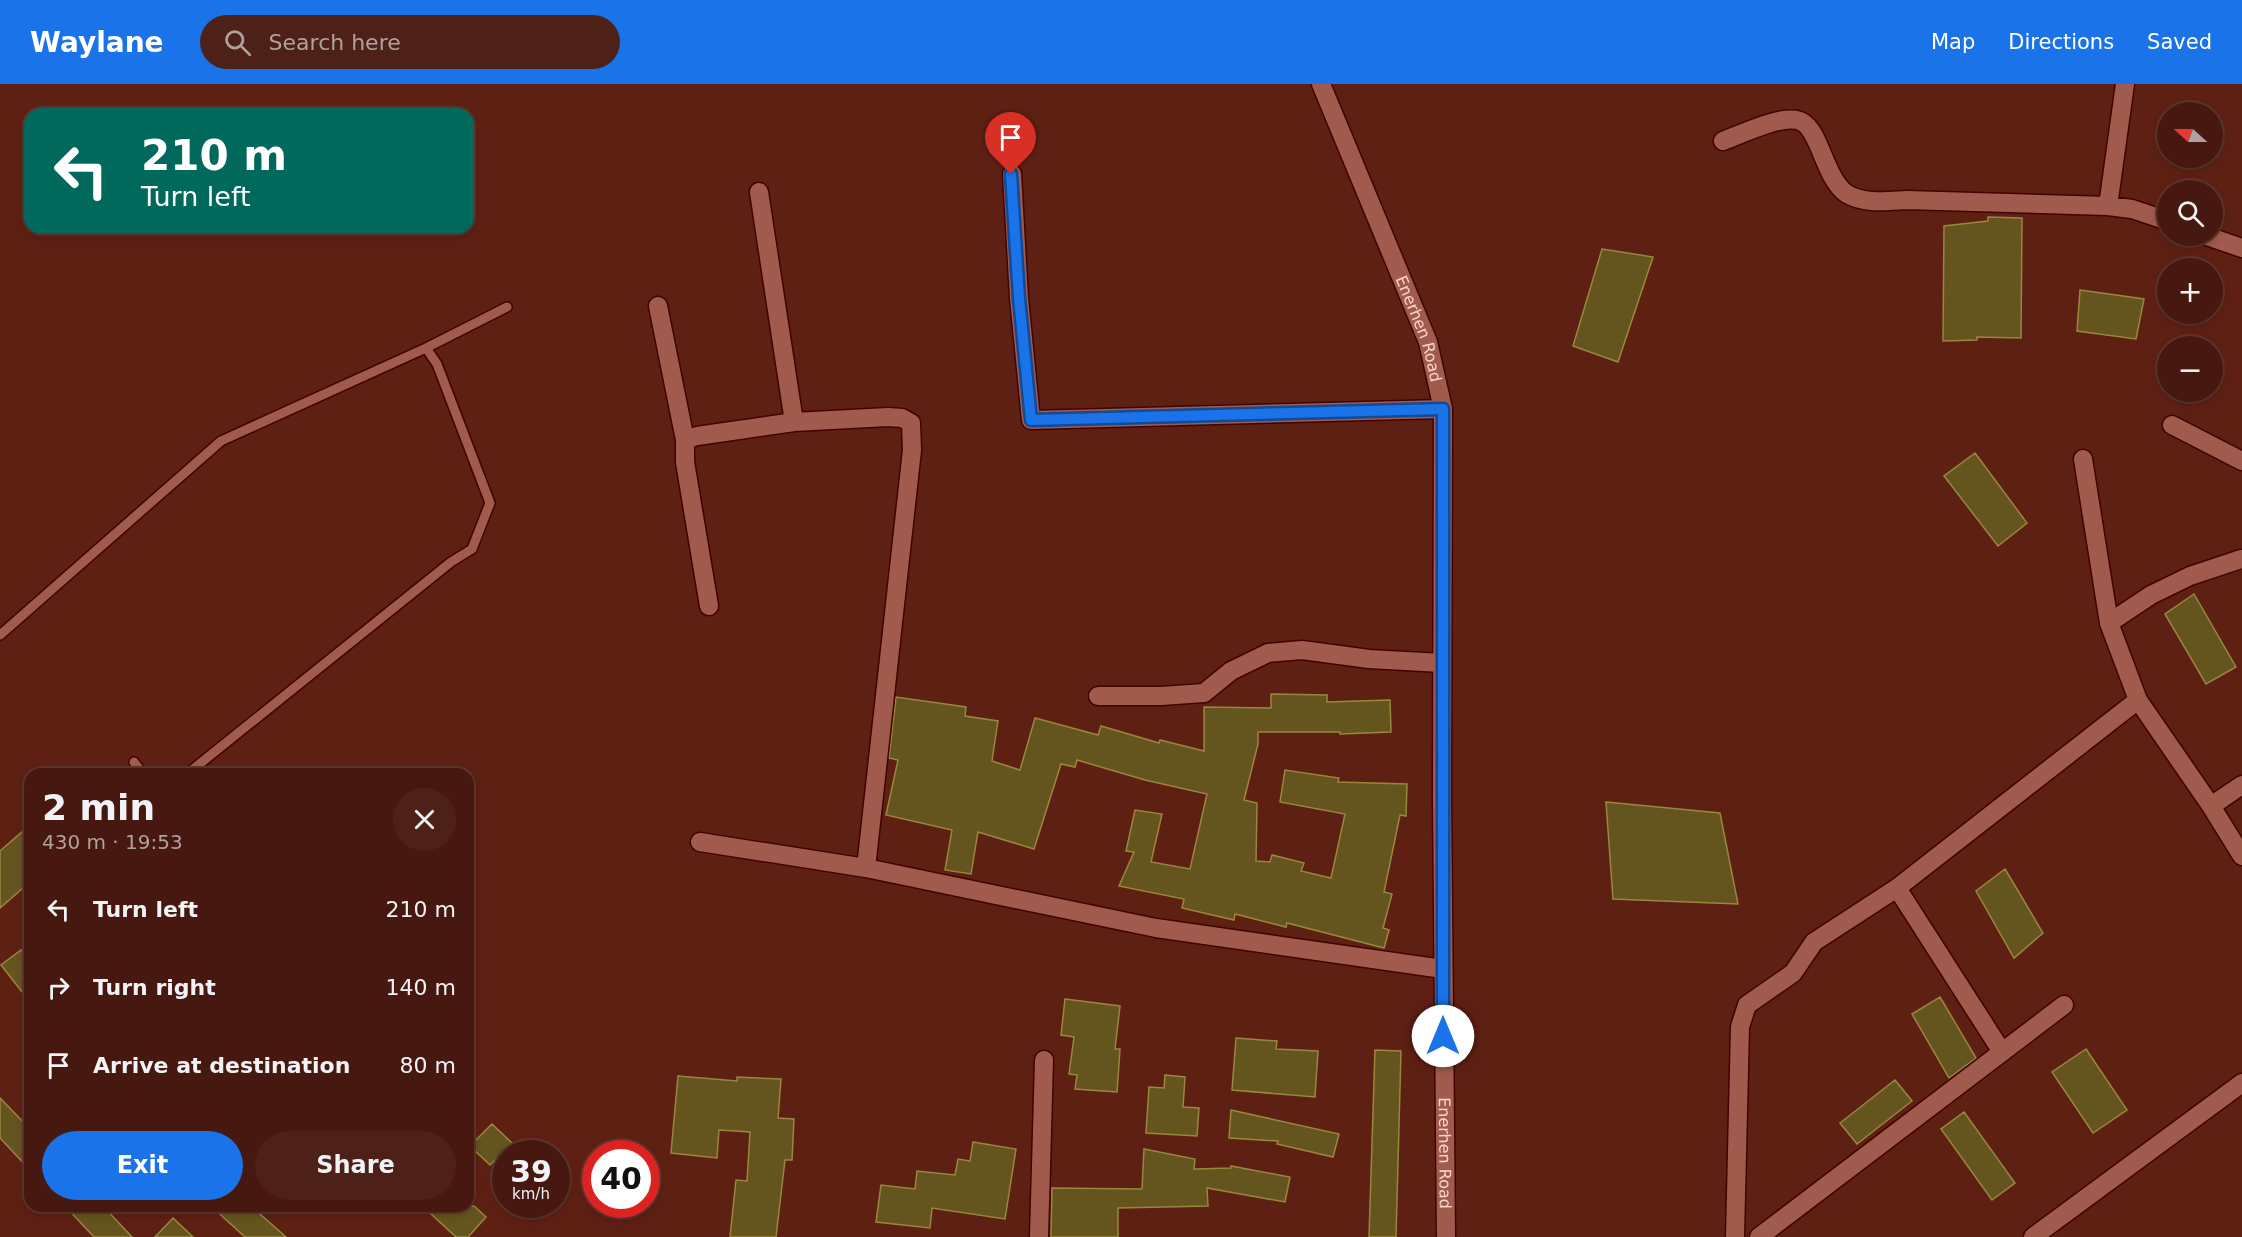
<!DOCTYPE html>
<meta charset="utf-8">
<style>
:root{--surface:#47180f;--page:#4e2118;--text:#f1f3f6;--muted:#b0a09e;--line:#5f372f;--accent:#1a73e8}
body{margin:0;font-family:"DejaVu Sans",sans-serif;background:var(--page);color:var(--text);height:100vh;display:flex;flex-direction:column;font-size:22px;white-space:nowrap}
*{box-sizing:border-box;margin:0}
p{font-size:20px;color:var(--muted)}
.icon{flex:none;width:33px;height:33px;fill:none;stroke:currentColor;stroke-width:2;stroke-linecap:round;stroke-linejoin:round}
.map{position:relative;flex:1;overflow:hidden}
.panel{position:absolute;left:24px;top:684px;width:450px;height:444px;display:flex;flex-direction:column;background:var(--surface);border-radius:18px;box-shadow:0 3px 9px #0003,0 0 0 2px var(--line)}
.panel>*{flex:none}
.banner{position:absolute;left:24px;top:24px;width:450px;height:126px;border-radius:18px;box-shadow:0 3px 9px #0003,0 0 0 2px var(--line);background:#00695c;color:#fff;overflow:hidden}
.needle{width:39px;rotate:291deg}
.tools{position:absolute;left:2157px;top:18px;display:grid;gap:12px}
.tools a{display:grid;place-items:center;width:66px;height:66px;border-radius:50%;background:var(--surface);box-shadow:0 3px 9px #0003,0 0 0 2px var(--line);font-size:30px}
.speed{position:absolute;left:492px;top:1056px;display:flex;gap:12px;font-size:30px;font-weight:700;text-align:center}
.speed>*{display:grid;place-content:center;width:78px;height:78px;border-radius:50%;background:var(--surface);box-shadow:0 3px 9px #0003,0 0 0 2px var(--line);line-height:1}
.speed small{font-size:15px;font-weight:400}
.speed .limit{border:9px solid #d22;background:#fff;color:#111}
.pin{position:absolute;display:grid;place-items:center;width:51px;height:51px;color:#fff;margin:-62px -26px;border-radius:50% 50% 50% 0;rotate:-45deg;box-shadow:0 0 6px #0007}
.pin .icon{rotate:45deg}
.me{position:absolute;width:66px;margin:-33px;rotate:0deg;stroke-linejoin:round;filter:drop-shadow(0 0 4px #0008)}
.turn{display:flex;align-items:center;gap:21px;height:126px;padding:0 18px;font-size:27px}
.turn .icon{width:78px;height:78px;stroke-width:2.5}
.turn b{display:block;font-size:42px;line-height:51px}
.round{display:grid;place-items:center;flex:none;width:63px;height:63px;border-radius:32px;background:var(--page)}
.summary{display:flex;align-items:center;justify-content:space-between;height:102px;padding:0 18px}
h1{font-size:36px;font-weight:600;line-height:45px}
.primary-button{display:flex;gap:12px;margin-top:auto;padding:12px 18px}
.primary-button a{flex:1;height:69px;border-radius:36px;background:var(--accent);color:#fff;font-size:24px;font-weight:600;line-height:69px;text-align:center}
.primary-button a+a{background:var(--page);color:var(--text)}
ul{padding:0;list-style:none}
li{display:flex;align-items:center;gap:18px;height:78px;padding:0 18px}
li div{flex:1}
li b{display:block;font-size:22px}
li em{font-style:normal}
header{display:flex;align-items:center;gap:36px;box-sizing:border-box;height:84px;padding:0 30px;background:var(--accent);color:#fff}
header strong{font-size:28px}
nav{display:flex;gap:33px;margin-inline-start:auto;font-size:21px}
.search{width:420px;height:54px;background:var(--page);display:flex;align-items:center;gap:15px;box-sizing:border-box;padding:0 21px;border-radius:33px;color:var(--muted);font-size:22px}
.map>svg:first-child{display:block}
.building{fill:#64541e;stroke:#9b863f;stroke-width:1.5}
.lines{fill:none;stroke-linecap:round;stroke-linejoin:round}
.service-casing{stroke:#410300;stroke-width:12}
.minor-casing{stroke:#410300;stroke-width:21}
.tertiary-casing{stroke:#410300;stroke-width:21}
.secondary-casing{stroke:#410300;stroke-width:21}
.service{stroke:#a05b4d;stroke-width:9}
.minor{stroke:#a05b4d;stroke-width:18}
.tertiary{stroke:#a05b4d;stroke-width:18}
.secondary{stroke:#a05b4d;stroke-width:18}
.route-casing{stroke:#114b97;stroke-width:15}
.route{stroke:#1a73e8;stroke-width:10}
.labels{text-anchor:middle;stroke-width:6;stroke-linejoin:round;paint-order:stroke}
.street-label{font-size:16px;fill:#fdd4cb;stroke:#531509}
</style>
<header>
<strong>Waylane</strong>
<div class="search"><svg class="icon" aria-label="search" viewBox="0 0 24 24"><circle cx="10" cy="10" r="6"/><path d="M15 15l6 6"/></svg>Search here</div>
<nav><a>Map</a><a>Directions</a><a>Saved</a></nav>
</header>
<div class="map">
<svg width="2242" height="1153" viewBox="0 0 2242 1153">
<rect width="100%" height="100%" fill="#5f2014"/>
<path class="building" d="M1988,133l34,1 -1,120 -44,-1v3l-34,1 1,-115 44,-5z
M1602,165l51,8 -35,105 -45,-16z
M2080,206l64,9 -8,40 -59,-8z
M1975,369l52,70 -29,23 -54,-70z
M2194,510l42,73 -30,17 -41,-70z
M1271,610l56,1v7l63,-2 1,32 -51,2v-2h-82v12l-14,56 13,3 -1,58 14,1 2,-7 32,8 -3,8 30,7 14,-64 -65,-12 5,-32 54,8 -1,4 69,2 -1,32 -6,-1 -16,77 8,2 -9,34 6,2 -5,18 -97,-25 -1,4 -51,-13 -1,6 -52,-12 2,-9 -65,-13 15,-34 -8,-1 9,-41 27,4 -11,48 39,7 17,-75 -62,-14 -68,-20 -2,7 -14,-3 -27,85 -56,-17 -7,42 -26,-4 7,-40 -66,-15 12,-55 -9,-2 7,-61 70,10 -1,9 33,5 -6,40 28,9 15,-52 63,17 3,-9 58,17 1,-3 44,11v-44l67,1z
M1606,718l114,11 18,91 -125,-5z
M30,741v57l-30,26v-57z
M2005,785l38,64 -29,25 -38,-67z
M21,866l9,10v42l-29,-37z
M1940,913l36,61 -27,20 -37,-64z
M1065,915l55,7 -5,43h5l-3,43 -42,-3 2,-14 -8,-1 5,-37 -13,-2z
M1236,954l41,3 -1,8 42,2 -3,46 -83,-7z
M2086,965l41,61 -34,23 -41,-61z
M1375,966l26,1 -5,186h-27z
M1165,991l20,2 -2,30 16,1 -2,28 -51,-3 3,-46 15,1z
M678,992l59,5v-4l44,2 -3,39 16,1 -2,41h-7l-9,77h-46l6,-57 11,1 3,-49 -31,-2 -2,28 -46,-5z
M1895,996l17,21 -55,43 -17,-21z
M0,1014l30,31v41l-30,-32z
M1231,1026l108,24 -6,23 -56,-13 1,-3 -49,-3z
M1964,1028l51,71 -23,17 -51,-71z
M492,1040l20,19 -22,22 -20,-19z
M973,1058l43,7 -11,70 -73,-11 -2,20 -54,-6 5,-37 34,4 2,-18 38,4 3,-16 12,2z
M1144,1065l51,10 -1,10 37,-1v-2l59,11 -5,25 -78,-14 1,18 -90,2v29h-67l1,-49 90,1z
M65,1122h38l29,31h-38z
M211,1122h40l35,31h-41z
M439,1122h35l12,11 -18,20h-12l-25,-23z
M173,1134l20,19h-38z"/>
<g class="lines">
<defs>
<path id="service" d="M0,551l221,-194 205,-93
M134,678l9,12
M187,690l264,-212 21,-13 18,-46 -53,-139 -11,-16 81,-41"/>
<path id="minor" d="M1723,57c19,-7 55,-25 74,-21 23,4 26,58 50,74 17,10 40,7 59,6l202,6 24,3 36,12
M1012,90l7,124 12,122 412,-11
M759,108l35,230
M2108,122l17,-122
M2207,152l35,12
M658,222l27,134
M2172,341l70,36
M2083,375l26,164 29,77 73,106 31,50
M709,522l-24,-144v-22l12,-4 97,-14 94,-5 14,1 9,5 1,27 -46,418
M2109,539l42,-28 39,-19 51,-17
M1098,612h63l43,-3 27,-22 37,-18 34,-3 67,9 73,4
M2211,722l31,-21
M700,758l166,26 290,60 287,41
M1897,804l105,164
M1039,1153l5,-177
M1735,1153l5,-210 7,-22 46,-32 21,-31 83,-54 241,-188
M1759,1153l305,-232"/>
<g id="tertiary">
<path id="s1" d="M1321,0l107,258 15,67 -1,388 4,440"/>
</g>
<path id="secondary" d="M2033,1153l209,-154"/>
</defs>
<use href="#service" class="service-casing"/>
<use href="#minor" class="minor-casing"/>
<use href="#tertiary" class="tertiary-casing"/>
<use href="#secondary" class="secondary-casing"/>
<use href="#service" class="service"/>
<use href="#minor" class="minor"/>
<use href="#tertiary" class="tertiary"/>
<use href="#secondary" class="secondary"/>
</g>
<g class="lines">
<defs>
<path id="route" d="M1011,90l8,124 12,122 412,-11v627"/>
</defs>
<use href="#route" class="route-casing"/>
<use href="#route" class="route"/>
</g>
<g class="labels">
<g class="street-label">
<text dy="6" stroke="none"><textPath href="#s1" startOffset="264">Enerhen Road</textPath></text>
<text dy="6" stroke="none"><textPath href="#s1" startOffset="1092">Enerhen Road</textPath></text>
</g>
</g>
</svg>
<div class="tools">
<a><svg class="needle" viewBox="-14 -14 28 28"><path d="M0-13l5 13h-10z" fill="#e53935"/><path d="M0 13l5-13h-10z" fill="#b0a09e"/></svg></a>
<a><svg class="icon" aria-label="search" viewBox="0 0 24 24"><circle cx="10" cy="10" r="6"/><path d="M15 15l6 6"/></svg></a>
<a>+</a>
<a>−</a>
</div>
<div class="speed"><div>39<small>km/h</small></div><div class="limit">40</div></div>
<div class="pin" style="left:1011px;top:90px;background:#d93025"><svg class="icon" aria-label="arrive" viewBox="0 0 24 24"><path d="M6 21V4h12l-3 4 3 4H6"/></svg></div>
<svg class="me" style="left:1443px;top:952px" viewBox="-20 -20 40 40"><circle r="19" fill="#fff"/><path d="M0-13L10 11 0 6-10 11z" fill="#1a73e8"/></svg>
<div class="banner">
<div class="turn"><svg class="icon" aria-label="left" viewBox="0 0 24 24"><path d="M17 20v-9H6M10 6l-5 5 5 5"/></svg><div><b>210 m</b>Turn left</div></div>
</div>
<section class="panel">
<div class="summary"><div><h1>2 min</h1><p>430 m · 19:53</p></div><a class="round"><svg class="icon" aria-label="close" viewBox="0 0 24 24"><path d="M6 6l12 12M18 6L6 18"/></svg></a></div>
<ul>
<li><svg class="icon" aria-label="left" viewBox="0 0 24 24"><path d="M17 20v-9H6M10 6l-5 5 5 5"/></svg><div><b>Turn left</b></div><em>210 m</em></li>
<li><svg class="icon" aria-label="right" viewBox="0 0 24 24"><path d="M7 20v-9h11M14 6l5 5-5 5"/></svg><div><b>Turn right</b></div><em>140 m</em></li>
<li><svg class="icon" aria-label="arrive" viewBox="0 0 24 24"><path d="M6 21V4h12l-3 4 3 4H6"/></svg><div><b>Arrive at destination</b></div><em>80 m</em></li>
</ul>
<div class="primary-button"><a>Exit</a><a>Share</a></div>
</section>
</div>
